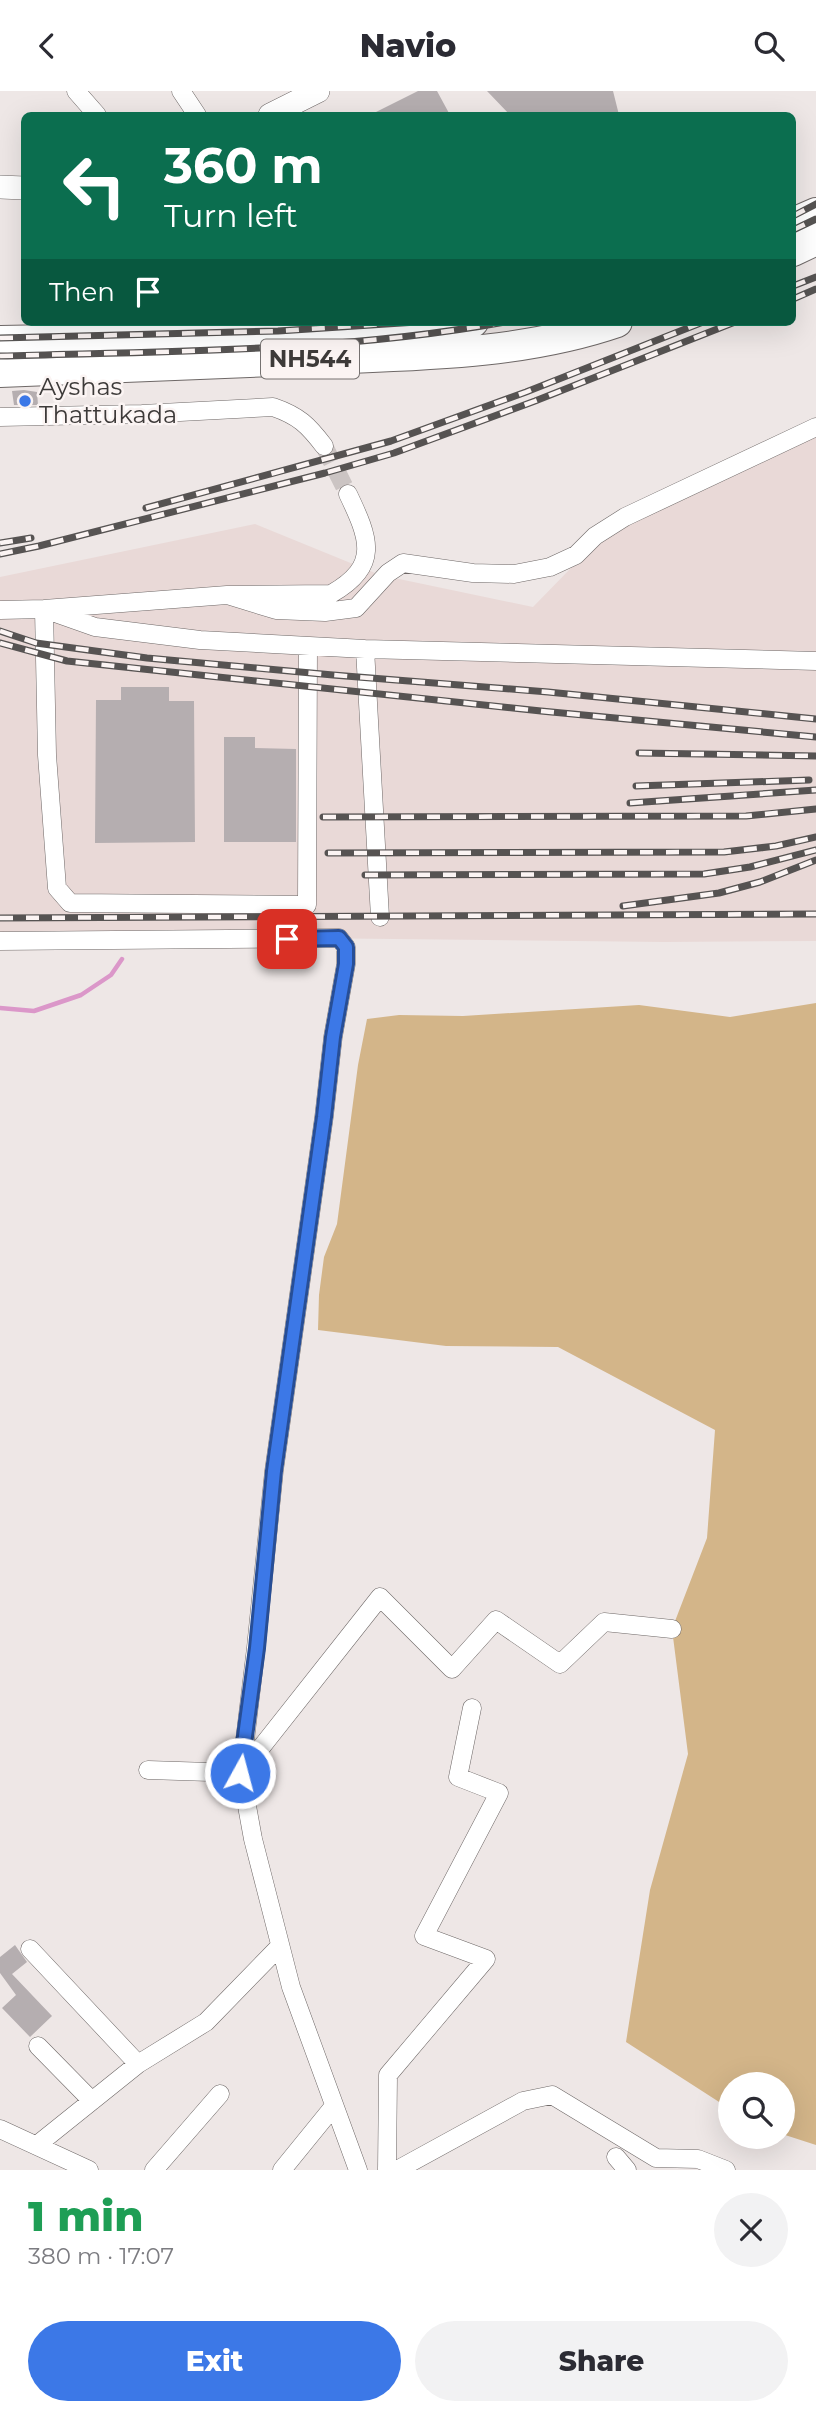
<!DOCTYPE html>
<meta charset="utf-8">
<style>
:root{--surface:#fff;--page:#f2f2f3;--text:#2b2b33;--muted:#7c7c81;--accent:#3c78e7}
body{margin:0;font-family:Montserrat,sans-serif;background:var(--page);color:var(--text);height:100vh;display:flex;flex-direction:column;font-size:26px;white-space:nowrap}
*{box-sizing:border-box;margin:0}
p{font-size:23px;color:var(--muted)}
.icon{flex:none;width:38px;height:38px;fill:none;stroke:currentColor;stroke-width:2;stroke-linecap:round;stroke-linejoin:round}
.map{position:relative;height:2079px;overflow:hidden}
.panel{display:flex;flex-direction:column;background:var(--surface);flex:1}
.panel>*{flex:none}
.banner{position:absolute;left:21px;top:21px;width:775px;height:214px;border-radius:10px;box-shadow:0 7px 28px #0002;background:#0b6e4f;color:#fff;overflow:hidden}
.tools{position:absolute;left:718px;top:1981px;display:grid;gap:14px}
.tools a{display:grid;place-items:center;width:77px;height:77px;border-radius:50%;background:var(--surface);box-shadow:0 7px 28px #0002;font-size:35px}
.pin{position:absolute;display:grid;place-items:center;width:60px;height:60px;color:#fff;margin:-30px;border-radius:14px;box-shadow:0 4px 10px #0006}
.me{position:absolute;width:77px;margin:-38px;rotate:7deg;stroke-linejoin:round;filter:drop-shadow(0 0 5px #0008)}
.turn{display:flex;align-items:center;gap:24px;height:147px;padding:0 28px;font-size:32px}
.turn .icon{width:91px;height:91px;stroke-width:2.5}
.turn b{display:block;font-size:49px;line-height:60px}
.then{display:flex;align-items:center;height:66px;padding:0 28px;background:#0003;gap:14px;font-size:26px}
.round{display:grid;place-items:center;flex:none;width:74px;height:74px;border-radius:37px;background:var(--page)}
.head{display:flex;align-items:center;justify-content:space-between;height:119px;padding:0 28px}
h1{font-size:42px;font-weight:800;line-height:52px;color:#1e9e55}
.button{display:flex;gap:14px;margin-top:auto;padding:14px 28px}
.button a{flex:1;height:80px;border-radius:42px;background:var(--accent);color:#fff;font-size:28px;font-weight:800;line-height:80px;text-align:center}
.button a+a{background:var(--page);color:var(--text)}
header{display:flex;justify-content:space-between;align-items:center;height:91px;padding:0 28px;background:var(--surface);font-size:32px;font-weight:800}
.map>svg:first-child{display:block}
.built{fill:#e9d9d7}
.green{fill:#d3b589}
.lines{fill:none;stroke-linecap:round;stroke-linejoin:round}
.stream{stroke:#db97c9;stroke-width:4.5}
.building{fill:#b5aeb0}
.minor-tunnel{stroke:#cbc4c3;stroke-width:18;stroke-dasharray:18 9;stroke-linecap:butt}
.minor-casing{stroke:#6e6867;stroke-width:19}
.tertiary-casing{stroke:#6e6867;stroke-width:24}
.trunk-casing{stroke:#6e6867;stroke-width:32}
.minor{stroke:#fff;stroke-width:18}
.tertiary{stroke:#fff;stroke-width:23}
.trunk{stroke:#fff;stroke-width:30}
.rail-casing{stroke:#565352;stroke-width:7}
.rail{stroke:#fbf4f3;stroke-width:4.5;stroke-dasharray:13;stroke-linecap:butt}
.route-casing{stroke:#274e96;stroke-width:18}
.route{stroke:#3c78e7;stroke-width:12}
.poi-dot{fill:#3c78e7;stroke:#fbf4f3;stroke-width:2.5}
.labels{text-anchor:middle;stroke-width:5;stroke-linejoin:round;paint-order:stroke}
.shield{fill:#fbf4f3;stroke:#767271;stroke-width:2}
.shield-label{font-size:23px;font-weight:bold;fill:#3d3a39}
.poi-label{font-size:24px;fill:#3d3a39;stroke:#fbf4f3;text-anchor:start}
</style>
<header><svg class="icon" aria-label="back" viewBox="0 0 24 24"><path d="M15 5l-7 7 7 7"/></svg>Navio<svg class="icon" aria-label="search" viewBox="0 0 24 24"><circle cx="10" cy="10" r="6"/><path d="M15 15l6 6"/></svg></header>
<div class="map">
<svg width="816" height="2079" viewBox="0 0 816 2079">
<rect width="100%" height="100%" fill="#eee7e6"/>
<path class="built" d="M816,342v508l-152,1 -544,-6 -120,3v-362l255,-53 125,51 153,32 73,-75z"/>
<path class="green" d="M816,912v1142l-34,-11v-50h-52v25l-104,-67 24,-152 38,-136 -16,-125 35,-91 8,-108 -157,-83 -112,-1 -128,-16 1,-35 5,-38 13,-33 21,-159 9,-46 32,-4 64,1 176,-11 91,12z"/>
<g class="lines">
<path class="stream" d="M0,917l34,3 47,-16 30,-20 11,-16"/>
</g>
<path class="building" d="M418,0h19l13,24h-80z
M487,0h126l6,24h-109z
M24,299l13,2 1,13h-24l-2,-14z
M121,596h48v14h25l1,141 -100,1 1,-143h25z
M224,646h31v11l41,1v93h-72z
M15,1854l12,17 -15,12 40,42 -22,21 -28,-29 14,-13 -16,-22v-16z"/>
<g class="lines">
<path class="minor-tunnel" d="M324,355l24,48"/>
<defs>
<path id="minor" d="M76,0l21,24
M181,0l16,24
M0,326l142,-3 131,-7c26,9 35,18 51,39
M227,504l49,15 49,2 31,-4 32,-35 15,-10 70,10 41,1 36,-7 26,-12 19,-19 30,-19 191,-90
M0,519l44,-1 183,-14 104,-1c50,-28 38,-56 17,-100
M308,555l-1,259 -237,-2 -13,-15 -10,-133 -3,-146 51,18 105,13 165,9 451,12
M365,558l15,268
M0,850l339,-3 7,9v17l-13,73 -9,80 -50,354 -18,177 -15,125 12,66 38,148 67,183
M148,1679l93,3 139,-176 72,72 44,-49 64,44 44,-42 68,7
M30,1858l108,115
M38,1955l54,55
M0,2038l89,41
M37,2054l101,-81 68,-42 74,-76
M616,2066l11,13
M154,2079l66,-76
M282,2079l52,-64
M387,2079l1,-95 98,-116 -62,-23 75,-143 -41,-16 14,-69
M397,2079l126,-69 29,-6 104,63 42,1 28,11"/>
<path id="tertiary" d="M270,24l48,-24
M0,96l24,1"/>
<path id="trunk" d="M793,132l23,-10
M793,160l23,-11
M0,250l332,-6 141,-13
M0,281c108,-4 216,-8 323,-13 98,-4 201,-5 294,-37"/>
</defs>
<use href="#minor" class="minor-casing"/>
<use href="#tertiary" class="tertiary-casing"/>
<use href="#trunk" class="trunk-casing"/>
<use href="#minor" class="minor"/>
<use href="#tertiary" class="tertiary"/>
<use href="#trunk" class="trunk"/>
<defs>
<path id="rail" d="M793,125l23,-12
M793,139l23,-11
M793,195l23,-9
M793,208l23,-10
M0,247l278,-7 139,-9
M0,265c169,-5 339,-4 505,-34
M146,417l245,-67 135,-49 177,-70
M0,452l31,-5
M0,463l39,-8 286,-73 69,-20 141,-52 200,-79
M0,540l36,12 111,15 186,17 215,17 268,27
M0,552l67,18 474,50 275,26
M639,662l177,3
M636,695l173,-6
M630,712l186,-13
M323,726l423,-1 70,-7
M328,762l396,-1 52,-6 40,-9
M365,784l339,-1 46,-7 66,-17
M623,815l96,-13 41,-11 56,-22
M0,827l816,-4"/>
</defs>
<use href="#rail" class="rail-casing"/>
<use href="#rail" class="rail"/>
</g>
<g class="lines">
<defs>
<path id="route" d="M240,1682l17,-125 17,-177 50,-354 9,-80 13,-73v-17l-7,-9 -52,1"/>
</defs>
<use href="#route" class="route-casing"/>
<use href="#route" class="route"/>
</g>
<circle class="poi-dot" cx="25" cy="310" r="7"/>
<g class="labels">
<rect class="shield" x="261" y="248.5" width="98" height="39" rx="5"/>
<g class="shield-label">
<text x="310" y="276">NH544</text>
</g>
<g class="poi-label">
<text x="39" y="304">Ayshas<tspan x="39" dy="28">Thattukada</tspan></text>
</g>
</g>
</svg>
<div class="tools">
<a><svg class="icon" aria-label="search" viewBox="0 0 24 24"><circle cx="10" cy="10" r="6"/><path d="M15 15l6 6"/></svg></a>
</div>
<div class="pin" style="left:287px;top:848px;background:#d93025"><svg class="icon" aria-label="arrive" viewBox="0 0 24 24"><path d="M6 21V4h12l-3 4 3 4H6"/></svg></div>
<svg class="me" style="left:240px;top:1682px" viewBox="-20 -20 40 40"><circle r="17" fill="#3c78e7" stroke="#fff" stroke-width="3"/><path d="M0-11L8 9 0 5-8 9z" fill="#fff"/></svg>
<div class="banner">
<div class="turn"><svg class="icon" aria-label="left" viewBox="0 0 24 24"><path d="M17 20v-9H6M10 6l-5 5 5 5"/></svg><div><b>360 m</b>Turn left</div></div>
<div class="then">Then<svg class="icon" aria-label="arrive" viewBox="0 0 24 24"><path d="M6 21V4h12l-3 4 3 4H6"/></svg></div>
</div>
</div>
<section class="panel">
<div class="head"><div><h1>1 min</h1><p>380 m · 17:07</p></div><a class="round"><svg class="icon" aria-label="close" viewBox="0 0 24 24"><path d="M6 6l12 12M18 6L6 18"/></svg></a></div>
<div class="button"><a>Exit</a><a>Share</a></div>
</section>
